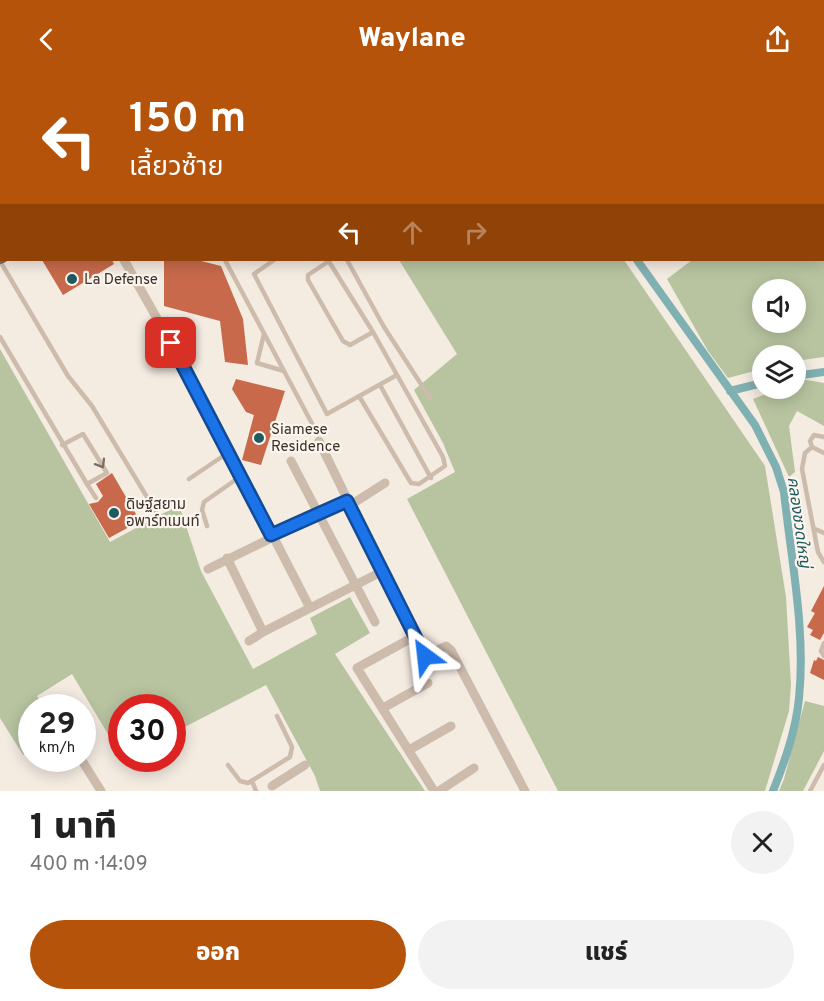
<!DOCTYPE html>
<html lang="th">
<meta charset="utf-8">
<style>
:root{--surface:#fff;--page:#f2f2f2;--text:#222;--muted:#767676;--accent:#b45309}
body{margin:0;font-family:Overpass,"Noto Sans Thai",sans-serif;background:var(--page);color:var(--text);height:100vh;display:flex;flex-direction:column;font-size:22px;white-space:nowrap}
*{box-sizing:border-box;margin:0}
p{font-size:20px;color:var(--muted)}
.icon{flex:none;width:33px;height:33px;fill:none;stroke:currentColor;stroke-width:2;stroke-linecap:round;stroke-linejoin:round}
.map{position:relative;height:713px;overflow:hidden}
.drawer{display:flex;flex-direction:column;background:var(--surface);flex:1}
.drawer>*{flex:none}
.top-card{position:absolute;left:0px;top:0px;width:825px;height:183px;box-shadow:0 3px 15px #0003;background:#b45309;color:#fff;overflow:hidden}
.controls{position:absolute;left:752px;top:201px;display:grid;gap:12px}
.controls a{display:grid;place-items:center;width:54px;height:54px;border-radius:50%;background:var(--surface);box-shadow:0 3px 15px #0003;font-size:30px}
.speed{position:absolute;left:18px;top:616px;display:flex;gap:12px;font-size:30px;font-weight:700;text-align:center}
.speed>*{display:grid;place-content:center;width:78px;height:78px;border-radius:50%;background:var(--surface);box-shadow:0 3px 15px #0003;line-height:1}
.speed small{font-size:15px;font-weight:400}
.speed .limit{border:9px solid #d22;background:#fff;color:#111}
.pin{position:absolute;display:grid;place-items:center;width:51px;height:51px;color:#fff;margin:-26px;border-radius:12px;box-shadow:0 3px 9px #0006}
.me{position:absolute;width:66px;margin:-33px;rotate:330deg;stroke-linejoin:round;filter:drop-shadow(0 0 4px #0008)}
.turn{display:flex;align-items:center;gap:21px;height:126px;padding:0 30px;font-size:27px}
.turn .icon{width:78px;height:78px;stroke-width:2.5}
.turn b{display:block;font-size:42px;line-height:51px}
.lanes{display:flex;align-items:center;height:57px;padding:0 30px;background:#0003;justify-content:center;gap:30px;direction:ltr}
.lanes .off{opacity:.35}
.round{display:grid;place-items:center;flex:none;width:63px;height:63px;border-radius:32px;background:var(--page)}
.summary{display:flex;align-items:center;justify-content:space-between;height:102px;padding:0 30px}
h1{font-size:36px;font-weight:800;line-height:45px}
.action{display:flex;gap:12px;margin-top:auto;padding:12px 30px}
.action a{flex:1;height:69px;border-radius:36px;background:var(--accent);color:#fff;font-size:24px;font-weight:800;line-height:69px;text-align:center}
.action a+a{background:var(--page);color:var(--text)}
header{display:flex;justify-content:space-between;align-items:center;height:78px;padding:0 30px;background:var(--accent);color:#fff;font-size:27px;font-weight:800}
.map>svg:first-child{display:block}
.green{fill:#b8c4a0;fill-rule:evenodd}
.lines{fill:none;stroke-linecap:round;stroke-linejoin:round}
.canal{stroke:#7fb0b2;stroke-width:8}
.building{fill:#c8694b}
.lane{stroke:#cdbbac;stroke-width:4.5}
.street{stroke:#cdbbac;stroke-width:9}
.secondary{stroke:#a18a7d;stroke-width:12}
.primary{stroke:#7d675c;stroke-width:14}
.highway{stroke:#5c4a42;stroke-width:16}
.oneway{stroke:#7d6f65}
.route-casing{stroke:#114b97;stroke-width:15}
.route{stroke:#1a73e8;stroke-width:10}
.poi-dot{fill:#1f5a5e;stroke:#fbf5ee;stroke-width:2}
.labels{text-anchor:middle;stroke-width:4.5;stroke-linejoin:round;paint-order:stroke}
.poi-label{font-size:15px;fill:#3b302b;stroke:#fbf5ee;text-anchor:start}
.water-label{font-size:16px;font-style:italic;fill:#1f5a5e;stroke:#fbf5ee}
</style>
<header><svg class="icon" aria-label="back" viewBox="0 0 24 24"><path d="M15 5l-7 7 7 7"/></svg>Waylane<svg class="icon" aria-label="share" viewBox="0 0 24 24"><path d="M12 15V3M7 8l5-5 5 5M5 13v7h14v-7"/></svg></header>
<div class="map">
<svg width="824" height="713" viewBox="0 0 824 713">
<rect width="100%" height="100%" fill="#f4ebe1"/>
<path class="green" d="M345,0h165l2,1h-168z
M824,81v198l-29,4v-5h-33v13l-34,9 -20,-27 -41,-72 25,-19h132zM762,212h33v32h-33z
M399,182h225l141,206 21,131 5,88 -2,26 -24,80h-207l-151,-292 48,-27 -12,-29 -29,-53 43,-36z
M0,271l110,193 69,-37 22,66 52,98 64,-35 -7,-16 40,-21 20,36 -35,21 90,137h-105l-5,-15 -49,-91 -93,48 -1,-25h-50l-1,48 -49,-82 -35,22 7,12h-12l-1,43 -8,4 -23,-37z
M801,301l23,4v43l-27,-15 -8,15 6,46 -6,5 -36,-78 26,-10 16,-1v-6z
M805,623l19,5v45l-21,40h-24l5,-12z"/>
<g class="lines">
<path class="canal" d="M524,0l1,2
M637,182l118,165 21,42 8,25c7,67 22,139 15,206 -3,32 -14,63 -26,93
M795,298l29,-4
M730,313l32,-8"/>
</g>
<path class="building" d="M42,182h70l2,4 -51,31z
M164,182h33l24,6 22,53 5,46 -23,-3 -5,-41 -56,-15z
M236,301l49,12 -24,74 -19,-5 12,-45 -8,-3 -14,-23z
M112,395l28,48 -31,17 -20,-34 9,-2 5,-6 -7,-12z
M824,508v47l-4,7 -10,-5 3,-5 -6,-3 8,-14 -4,-2z
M818,579l6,3v20l-14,-7 4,-13 2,1z"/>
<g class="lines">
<path class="lane" d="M113,0l1,2
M758,0l1,2
M710,2l2,-2
M780,2l2,-2
M819,2l2,-2
M824,31v-1
M824,70v-1
M225,182l92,173
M274,182l-20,14 73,140 70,-39
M328,182l45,72 70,125 2,9 -26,18 -8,-1 -52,-87
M347,182l37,67 46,71
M0,183l68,115 24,30 64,106
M329,183l-21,14v5l35,61 7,4 23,-13
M264,256l-7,29 27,8
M0,259l87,147 20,-11 -24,-39 -21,11
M380,307l51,93
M812,369l-2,-6 4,-6 10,2
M824,375l-12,-6 -7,6 -3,16 16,83 6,10
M189,401l40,-27
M87,406l9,14
M207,448l-5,-16 2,-8 37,-26
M815,451l9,4
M824,565l-3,8 3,5
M228,687l12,16 8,2 42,-26 2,-10 -15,-31
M252,703l4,10
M810,713l14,-26"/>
<path class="street" d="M56,0l1,2
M124,182l79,140 107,208
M319,363l102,210 4,5 21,-10 5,4 74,141
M291,383l84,161
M349,428l36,-23
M227,480l36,74 -14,9
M208,491l139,-68
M263,554l118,-60
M408,562l-51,28 77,123
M44,623l5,7
M383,630l45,-25
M409,672l42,-24
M81,681l20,32
M272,708l33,-21
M439,713l35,-23"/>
<path class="secondary" d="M317,2l2,-2
M0,71l2,-1"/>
<path class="primary" d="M211,2l2,-2
M235,2l3,-2
M334,2l2,-2
M0,144h2
M0,179l2,-1"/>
<path class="highway" d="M155,2l3,-2
M174,2l2,-2
M191,2l2,-2
M291,2l3,-2
M0,81l2,-1
M0,100l2,-1
M0,131l2,-1
M0,160l2,-1"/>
</g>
<defs><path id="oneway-chevron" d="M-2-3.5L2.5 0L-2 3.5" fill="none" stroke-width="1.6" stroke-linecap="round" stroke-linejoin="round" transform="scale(1.5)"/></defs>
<use class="oneway" href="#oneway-chevron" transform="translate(101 386) rotate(59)"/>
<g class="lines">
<defs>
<path id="route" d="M171,265l100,192 76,-34 78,155"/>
</defs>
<use href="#route" class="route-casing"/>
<use href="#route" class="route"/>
</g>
<g class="poi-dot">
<circle cx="72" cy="201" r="6"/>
<circle cx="259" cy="360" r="6"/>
<circle cx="114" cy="435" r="6"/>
</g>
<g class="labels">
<g class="poi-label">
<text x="84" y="206">La Defense</text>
<text x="271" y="356">Siamese<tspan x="271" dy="17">Residence</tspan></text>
<text x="126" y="431">ดิษฐ์สยาม<tspan x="126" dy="17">อพาร์ทเมนท์</tspan></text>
</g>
<g class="water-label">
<text transform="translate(800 444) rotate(82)" y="6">คลองชวดใหญ่</text>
</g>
</g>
</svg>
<div class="controls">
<a><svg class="icon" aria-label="sound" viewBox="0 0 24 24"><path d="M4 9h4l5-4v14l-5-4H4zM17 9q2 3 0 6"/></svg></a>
<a><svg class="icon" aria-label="layers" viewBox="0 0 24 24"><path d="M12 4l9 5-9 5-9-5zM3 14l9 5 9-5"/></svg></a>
</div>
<div class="speed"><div>29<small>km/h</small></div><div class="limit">30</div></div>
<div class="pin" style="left:171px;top:265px;background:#d93025"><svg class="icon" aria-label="arrive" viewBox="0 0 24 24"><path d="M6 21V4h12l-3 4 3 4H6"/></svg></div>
<svg class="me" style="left:425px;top:578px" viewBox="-20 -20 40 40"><path d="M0-17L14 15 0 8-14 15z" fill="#1a73e8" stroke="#fff" stroke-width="4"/></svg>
<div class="top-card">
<div class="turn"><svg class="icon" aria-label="left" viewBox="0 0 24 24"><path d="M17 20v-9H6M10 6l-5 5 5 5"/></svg><div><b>150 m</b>เลี้ยวซ้าย</div></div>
<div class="lanes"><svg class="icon" aria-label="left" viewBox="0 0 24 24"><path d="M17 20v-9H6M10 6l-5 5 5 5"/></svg><svg class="icon off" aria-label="ahead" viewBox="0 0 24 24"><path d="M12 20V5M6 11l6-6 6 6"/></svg><svg class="icon off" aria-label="right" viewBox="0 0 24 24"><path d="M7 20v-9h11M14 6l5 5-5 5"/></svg></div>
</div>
</div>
<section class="drawer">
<div class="summary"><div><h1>1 นาที</h1><p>400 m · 14:09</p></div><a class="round"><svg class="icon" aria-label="close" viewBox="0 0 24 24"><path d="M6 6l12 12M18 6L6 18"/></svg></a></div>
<div class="action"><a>ออก</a><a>แชร์</a></div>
</section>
